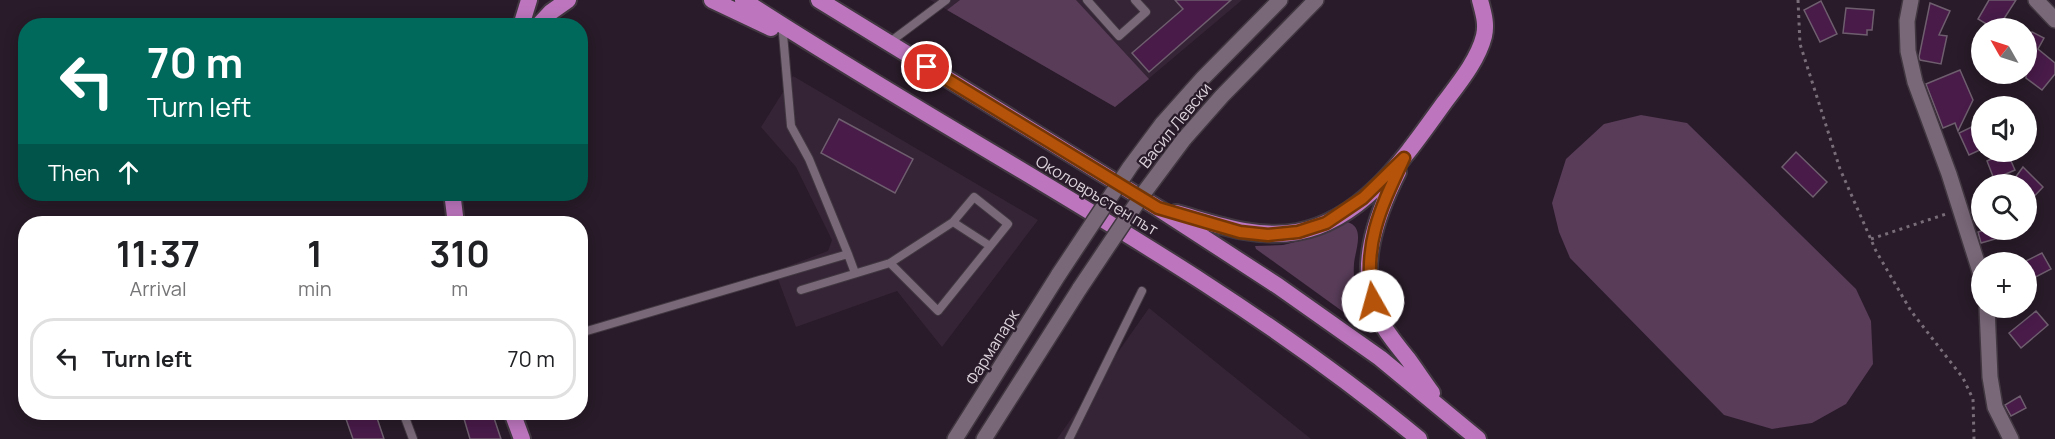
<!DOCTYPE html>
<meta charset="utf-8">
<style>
:root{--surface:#fff;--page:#f6f6f6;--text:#202124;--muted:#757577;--line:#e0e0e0}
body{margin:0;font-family:Manrope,sans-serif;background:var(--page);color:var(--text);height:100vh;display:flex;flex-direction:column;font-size:22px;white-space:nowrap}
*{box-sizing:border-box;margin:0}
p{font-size:20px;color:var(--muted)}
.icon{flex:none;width:33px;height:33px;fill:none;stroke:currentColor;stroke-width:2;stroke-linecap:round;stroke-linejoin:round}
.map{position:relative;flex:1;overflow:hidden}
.drawer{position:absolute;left:18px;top:216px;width:570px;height:204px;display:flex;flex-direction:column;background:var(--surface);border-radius:24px;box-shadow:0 3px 15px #0003}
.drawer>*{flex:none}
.hud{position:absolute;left:18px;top:18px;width:570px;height:183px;border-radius:24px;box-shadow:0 3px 15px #0003;background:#00695c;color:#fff;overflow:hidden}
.needle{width:39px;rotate:309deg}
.fabs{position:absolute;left:1971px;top:18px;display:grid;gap:12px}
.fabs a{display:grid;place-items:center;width:66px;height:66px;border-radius:50%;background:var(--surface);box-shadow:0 3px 15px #0003;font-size:30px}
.pin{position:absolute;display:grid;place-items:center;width:51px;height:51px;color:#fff;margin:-26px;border:3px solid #fff;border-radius:50%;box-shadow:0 2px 6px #0007}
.me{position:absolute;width:66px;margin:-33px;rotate:353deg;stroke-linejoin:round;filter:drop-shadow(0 0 4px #0008)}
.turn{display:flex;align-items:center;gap:21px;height:126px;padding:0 30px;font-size:27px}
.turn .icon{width:78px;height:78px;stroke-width:2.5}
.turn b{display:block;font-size:42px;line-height:51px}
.then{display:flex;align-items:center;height:57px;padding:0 30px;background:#0003;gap:12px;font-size:22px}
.eta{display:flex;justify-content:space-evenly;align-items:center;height:102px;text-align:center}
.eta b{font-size:36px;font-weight:700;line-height:42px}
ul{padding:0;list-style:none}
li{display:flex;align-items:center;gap:18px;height:81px;margin:0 12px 9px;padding:0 18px;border:3px solid var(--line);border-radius:24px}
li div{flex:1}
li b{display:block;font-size:22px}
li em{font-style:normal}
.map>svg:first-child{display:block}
.built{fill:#352435}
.green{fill:#583c58}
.building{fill:#481b49;stroke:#6e5e6e;stroke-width:1.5}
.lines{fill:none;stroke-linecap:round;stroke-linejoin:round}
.service-casing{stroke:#413741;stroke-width:10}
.minor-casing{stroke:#413741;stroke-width:18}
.tertiary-casing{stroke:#413741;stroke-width:18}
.trunk-casing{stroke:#413741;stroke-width:20}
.path{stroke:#786d78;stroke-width:3;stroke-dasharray:3 4.5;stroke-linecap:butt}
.service{stroke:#796878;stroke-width:8}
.minor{stroke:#796878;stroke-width:15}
.tertiary{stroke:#796878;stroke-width:15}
.trunk{stroke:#bd76be;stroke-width:16}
.tertiary-bridge-casing{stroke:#413741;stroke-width:18;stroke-linecap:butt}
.tertiary-bridge{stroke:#796878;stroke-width:15}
.route-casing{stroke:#753606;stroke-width:15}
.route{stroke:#b45309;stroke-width:10}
.labels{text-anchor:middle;stroke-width:4.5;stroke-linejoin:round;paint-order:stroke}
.street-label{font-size:16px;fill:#dad1da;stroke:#291b29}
</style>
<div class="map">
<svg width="2055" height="439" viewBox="0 0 2055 439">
<rect width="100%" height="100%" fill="#291b29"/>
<path class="built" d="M930,0h312l-127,107z
M793,76l245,144 -96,127 -45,-56 -101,36 -21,-56 53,-20 4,-11 -36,-73 -35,-40z
M1149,308l162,131h-254z"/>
<path class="green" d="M960,0h116l73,79 -34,28 -168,-97z
M1641,115l46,8 169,166 15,32 2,43 -27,40 -34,19 -40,6 -48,-14 -154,-157 -11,-26 -7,-29 14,-44 38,-35z
M1347,222c19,5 8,28 7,42 -1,13 1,26 4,38 2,9 7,15 7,23l-5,-1 -104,-75 -1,-3 28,-1 32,-8z"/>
<path class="building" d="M1175,0h56l-82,72 -17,-19 51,-44z
M1989,0h27l-18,28h-5l-15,-9z
M1821,1l16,33 -17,8 -16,-32z
M1930,3l20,8 -11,24 8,1 -6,28 -21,-4 -1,-3z
M1846,8l28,2 -2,20h-5v5l-24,-2z
M2032,32l12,6 -6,11 17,14v11l-13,16 -16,-12v-38z
M1960,70l13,30 -15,31 -3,-8 -12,5 -17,-44z
M839,119l74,40 -18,34 -74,-40z
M1982,122v27l-13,6 -10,-22z
M1796,152l31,30 -14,15 -31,-30z
M2007,152l8,18 -21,9 -7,-18z
M2023,167l20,20 -17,18v-21h-4l-7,-6z
M1985,230h30l1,3 -35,10 -3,-11z
M2042,253l9,16 -21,11 -4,-6v-13z
M2036,311l12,14 -27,23 -12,-15z
M2020,396l6,12 -15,8 -6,-11z
M365,412h10l9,27h-31l-7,-20z
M462,412h30l9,27h-31z"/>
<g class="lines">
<defs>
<path id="service" d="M1087,0l32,36 27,-24 -11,-12
M890,42l56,-42
M848,254l7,19
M890,263l48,48 70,-87 -34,-27 -21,25 37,24
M801,290l89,-27 63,-41
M580,333l268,-79 -39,-95 -18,-33 -8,-92
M403,412l10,27
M1069,439l73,-148"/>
<path id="minor" d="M1911,0l-4,21 1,30 7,31 34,92 33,104
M2036,0l19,20
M1987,308l3,69 5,30 16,32"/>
<path id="tertiary" d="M1162,124l41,-46 77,-78
M1184,139l38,-43 94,-96
M955,439l104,-165
M984,439l96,-151"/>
<path id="trunk" d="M712,0l59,28
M743,0c225,147 469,267 676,439
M819,0l339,208 120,78 102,72 98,81
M521,26l8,-26
M538,26l13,-14 17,-12
M1398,172c-22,44 -42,98 -19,146 7,15 19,28 29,41 8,11 16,23 24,34
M454,194l-1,6 3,24
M1176,213c40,11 78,26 121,19 67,-12 110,-78 147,-129 15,-20 34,-43 40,-67 3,-13 -1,-24 -4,-36
M512,412l10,27"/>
</defs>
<use href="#service" class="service-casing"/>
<use href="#minor" class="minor-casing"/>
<use href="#tertiary" class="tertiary-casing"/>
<use href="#trunk" class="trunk-casing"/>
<path class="path" d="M1798,0l2,44 40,125 36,82 35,60 52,67 10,21 1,40
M1871,239l75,-25"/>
<use href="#service" class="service"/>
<use href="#minor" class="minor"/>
<use href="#tertiary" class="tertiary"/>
<use href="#trunk" class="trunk"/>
<defs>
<path id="tertiary-bridge" d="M1059,274l71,-107 32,-43
M1080,288l63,-94 41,-55"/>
</defs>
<use href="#tertiary-bridge" class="tertiary-bridge-casing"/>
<use href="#tertiary-bridge" class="tertiary-bridge"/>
</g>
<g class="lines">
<defs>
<path id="route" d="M927,67l231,141 82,24 28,3 30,-3 28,-9 37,-25 41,-40c-23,49 -42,87 -31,143"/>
</defs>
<use href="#route" class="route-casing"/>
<use href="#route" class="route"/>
</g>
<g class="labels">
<g class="street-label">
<text transform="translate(1175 125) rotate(-51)" y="6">Васил Левски</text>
<text transform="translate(1097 195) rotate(31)" y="6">Околовръстен път</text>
<text transform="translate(992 347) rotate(-58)" y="6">Фармапарк</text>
</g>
</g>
</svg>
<div class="fabs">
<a><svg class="needle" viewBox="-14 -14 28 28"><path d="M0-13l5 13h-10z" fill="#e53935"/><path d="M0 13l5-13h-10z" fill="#757577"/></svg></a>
<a><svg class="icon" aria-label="sound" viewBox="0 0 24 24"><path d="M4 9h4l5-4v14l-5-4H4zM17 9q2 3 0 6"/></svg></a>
<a><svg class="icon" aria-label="search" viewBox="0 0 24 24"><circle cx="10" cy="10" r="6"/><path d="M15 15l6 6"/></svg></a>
<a>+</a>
</div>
<div class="pin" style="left:927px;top:67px;background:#d93025"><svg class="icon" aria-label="arrive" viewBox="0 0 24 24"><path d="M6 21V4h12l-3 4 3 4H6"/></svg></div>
<svg class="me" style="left:1373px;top:301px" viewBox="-20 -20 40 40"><circle r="19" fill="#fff"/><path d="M0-13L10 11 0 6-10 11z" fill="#b45309"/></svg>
<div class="hud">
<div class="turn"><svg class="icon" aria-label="left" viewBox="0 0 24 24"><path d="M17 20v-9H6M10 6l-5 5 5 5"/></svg><div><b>70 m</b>Turn left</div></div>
<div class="then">Then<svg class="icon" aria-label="ahead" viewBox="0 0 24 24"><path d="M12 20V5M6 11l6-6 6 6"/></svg></div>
</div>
<section class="drawer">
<div class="eta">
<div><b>11:37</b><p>Arrival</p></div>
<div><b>1</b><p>min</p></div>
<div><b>310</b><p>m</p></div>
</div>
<ul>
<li><svg class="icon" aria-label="left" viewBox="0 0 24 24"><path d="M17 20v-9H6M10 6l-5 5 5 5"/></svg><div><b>Turn left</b></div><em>70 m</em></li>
</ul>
</section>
</div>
